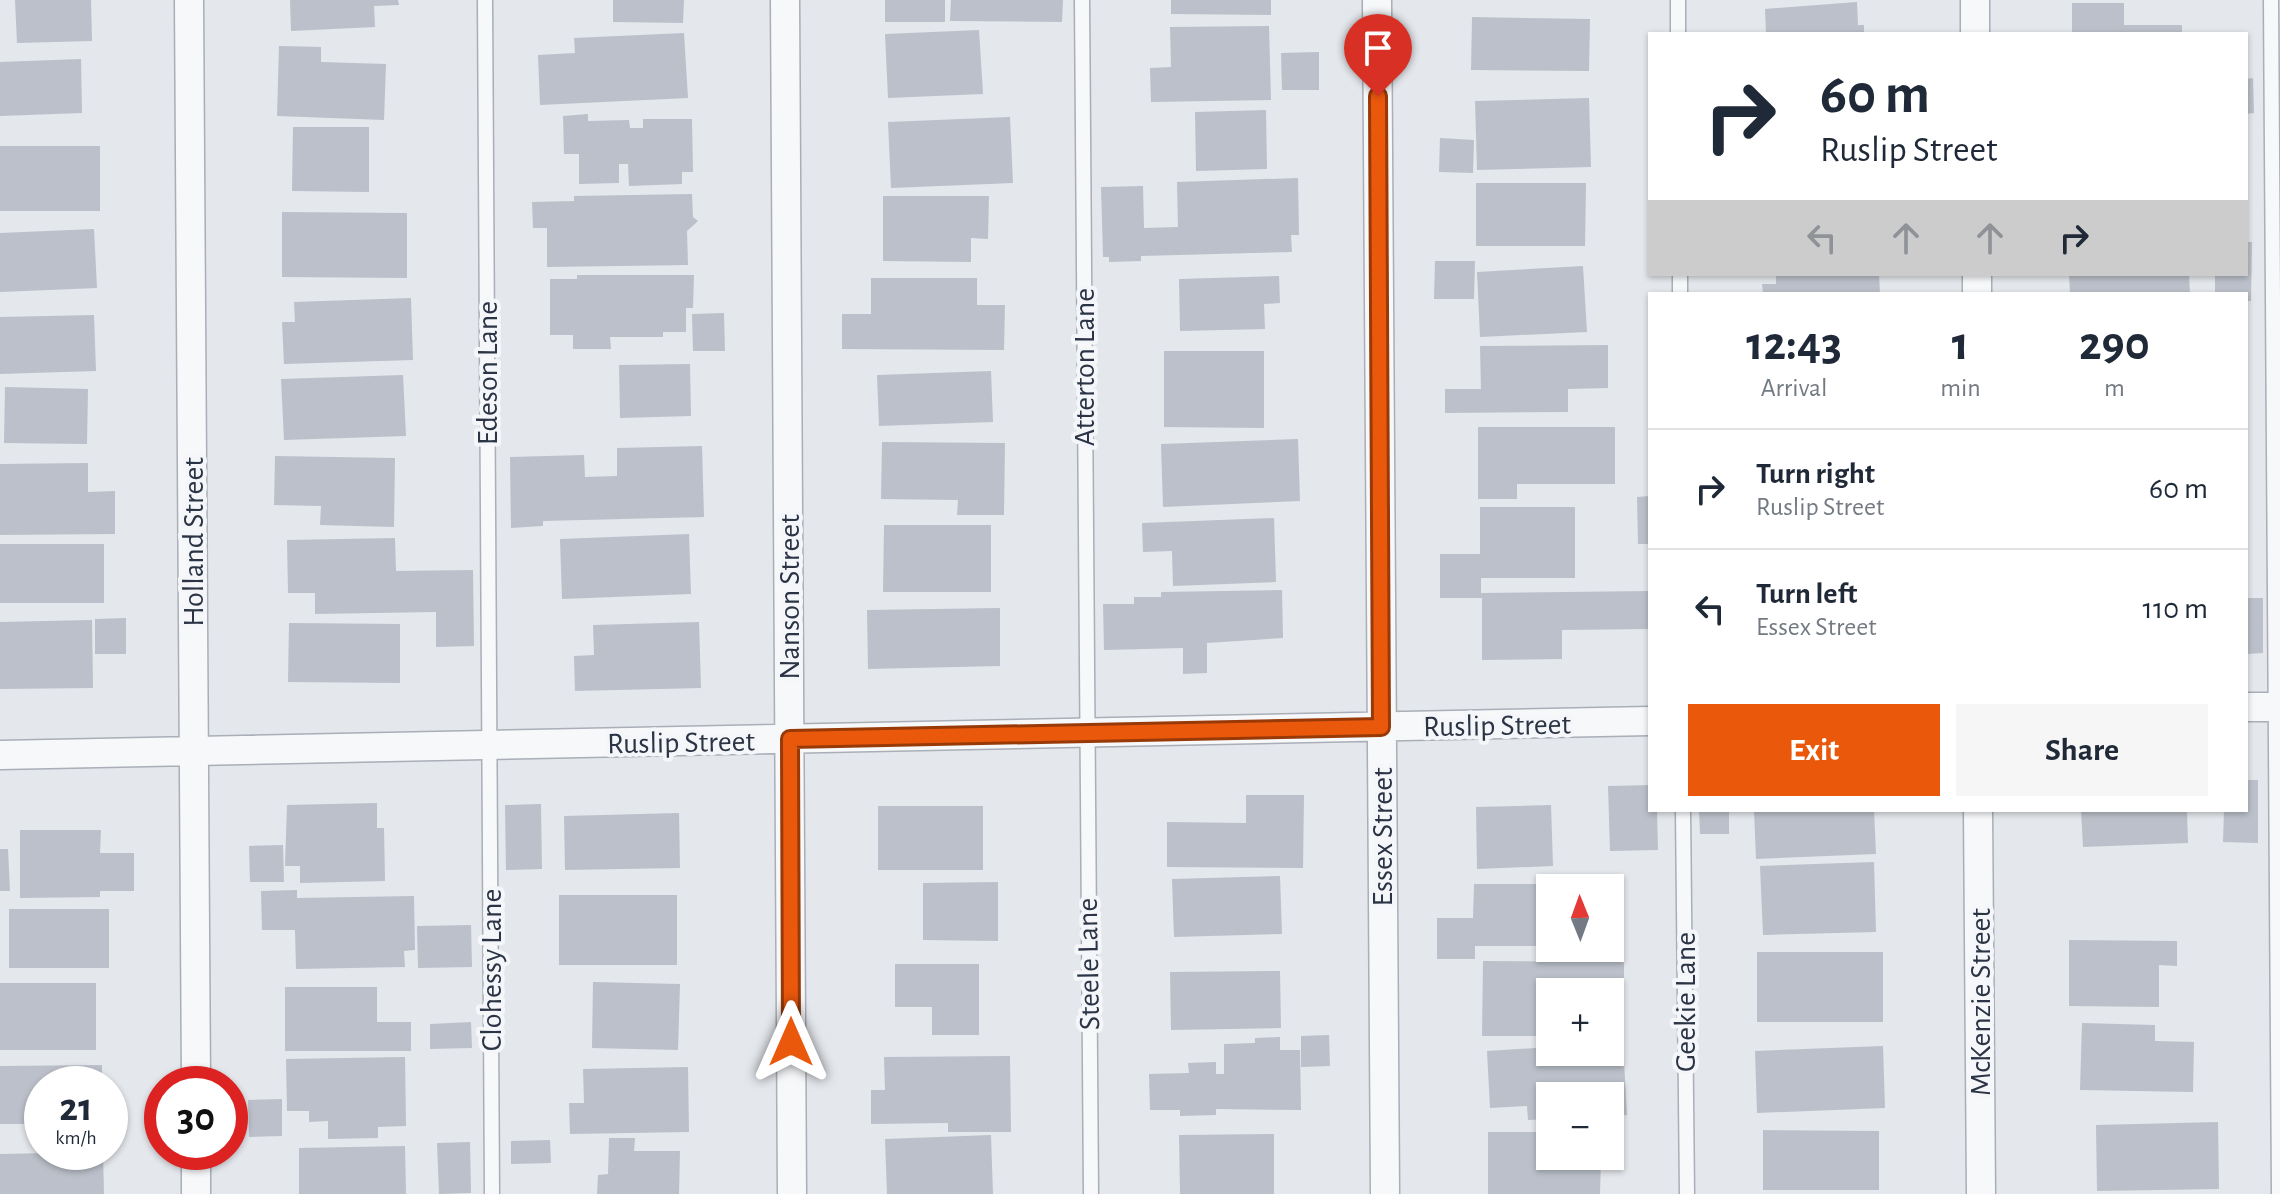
<!DOCTYPE html>
<meta charset="utf-8">
<style>
:root{--surface:#fff;--page:#f6f6f7;--text:#1f2937;--muted:#747a83;--line:#e0e1e3;--accent:#ea580c}
body{margin:0;font-family:"Alegreya Sans",sans-serif;background:var(--page);color:var(--text);height:100vh;display:flex;flex-direction:column;font-size:30px;white-space:nowrap}
*{box-sizing:border-box;margin:0}
p{font-size:26px;color:var(--muted)}
.icon{flex:none;width:44px;height:44px;fill:none;stroke:currentColor;stroke-width:2;stroke-linecap:round;stroke-linejoin:round}
.map{position:relative;flex:1;overflow:hidden}
.details{position:absolute;left:1648px;top:292px;width:600px;height:520px;display:flex;flex-direction:column;background:var(--surface);border-radius:0px;box-shadow:0 2px 6px #0004}
.details>*{flex:none}
.top-card{position:absolute;left:1648px;top:32px;width:600px;height:244px;border-radius:0px;box-shadow:0 2px 6px #0004;background:#fff;color:var(--text);overflow:hidden}
.needle{width:52px;rotate:359deg}
.buttons{position:absolute;left:1536px;top:874px;display:grid;gap:16px}
.buttons a{display:grid;place-items:center;width:88px;height:88px;border-radius:0px;background:var(--surface);box-shadow:0 2px 6px #0004;font-size:40px}
.speed{position:absolute;left:24px;top:1066px;display:flex;gap:16px;font-size:40px;font-weight:700;text-align:center}
.speed>*{display:grid;place-content:center;width:104px;height:104px;border-radius:50%;background:var(--surface);box-shadow:0 2px 6px #0004;line-height:1}
.speed small{font-size:20px;font-weight:400}
.speed .limit{border:12px solid #d22;background:#fff;color:#111}
.pin{position:absolute;display:grid;place-items:center;width:68px;height:68px;color:#fff;margin:-82px -34px;border-radius:50% 50% 50% 0;rotate:-45deg;box-shadow:0 0 8px #0007}
.pin .icon{rotate:45deg}
.me{position:absolute;width:88px;margin:-44px;rotate:0deg;stroke-linejoin:round;filter:drop-shadow(0 0 6px #0008)}
.turn{display:flex;align-items:center;gap:28px;height:168px;padding:0 40px;font-size:36px}
.turn .icon{width:104px;height:104px;stroke-width:2.5}
.turn b{display:block;font-size:56px;line-height:68px}
.lanes{display:flex;align-items:center;height:76px;padding:0 40px;background:#0003;justify-content:center;gap:40px;direction:ltr}
.lanes .off{opacity:.35}
.eta{display:flex;justify-content:space-evenly;align-items:center;height:136px;text-align:center}
.eta b{font-size:48px;font-weight:600;line-height:56px}
.action{display:flex;gap:16px;margin-top:auto;padding:16px 40px}
.action a{flex:1;height:92px;border-radius:0px;background:var(--accent);color:#fff;font-size:32px;font-weight:600;line-height:92px;text-align:center}
.action a+a{background:var(--page);color:var(--text)}
ul{padding:0;list-style:none}
li{display:flex;align-items:center;gap:24px;height:120px;padding:0 40px;border-top:2px solid var(--line)}
li div{flex:1}
li b{display:block;font-size:30px}
li em{font-style:normal}
.map>svg:first-child{display:block}
.building{fill:#bbc0ca}
.lines{fill:none;stroke-linecap:round;stroke-linejoin:round}
.lane-casing{stroke:#a9aeb7;stroke-width:17}
.street-casing{stroke:#a9aeb7;stroke-width:31}
.lane{stroke:#f7f8fa;stroke-width:14}
.street{stroke:#f7f8fa;stroke-width:28}
.route-casing{stroke:#983908;stroke-width:20}
.route{stroke:#ea580c;stroke-width:14}
.labels{text-anchor:middle;stroke-width:8;stroke-linejoin:round;paint-order:stroke}
.street-label{font-size:30px;fill:#2b3445;stroke:#f4f6f9}
</style>
<div class="map">
<svg width="2280" height="1194" viewBox="0 0 2280 1194">
<rect width="100%" height="100%" fill="#e4e7ec"/>
<path class="building" d="M15,0h76l1,41 -75,2z
M290,0h108l1,5 -25,1 1,21 -84,4z
M613,0h71l-1,23 -70,-1z
M885,0h60v22h-60z
M951,0h112l-1,22 -112,-1z
M1171,0h100v15l-100,-1z
M1857,2l1,23h6v9h-98l-1,-25z
M2072,3h52v22h58v9h-110z
M1472,17l118,2 -1,52 -118,-1z
M1269,26l2,74 -120,2 -1,-34 21,-1 -1,-40z
M979,30l4,64 -95,4 -3,-64z
M684,33l4,65 -148,7 -2,-50 37,-2 -1,-15z
M279,46l42,1v15l65,2 -2,56 -107,-4z
M1319,52v38h-37l-1,-37z
M81,59l1,54 -82,3v-54z
M2253,78l1,35 -8,1v-35z
M1589,98l2,69 -114,3 -2,-69z
M1266,110l1,59 -71,2 -1,-59z
M588,114v7l41,-1 1,8h13v-9h49l1,53h-11v12l-53,2 -1,-22h-9v19l-40,1v-30h-15l-1,-38z
M1010,117l3,66 -122,5 -3,-66z
M293,127h76v65l-77,-1z
M1440,138l34,2 -1,33 -34,-1z
M0,146h100v65h-100z
M1298,178l1,57h-8l1,17 -151,4v5l-32,1v-5h-6l-2,-70 42,-1 1,42 34,-1 -1,-45z
M1476,183h110l-1,63h-109z
M692,194l1,23 5,4 -11,10 1,34 -141,2v-39h-14l-1,-26 42,-1v-5z
M883,196h106l-1,43 -17,-1v24l-88,-1z
M282,212l125,1v65l-125,-1z
M94,229l3,59 -97,4v-59z
M2246,242h6l-1,59h-5v-7h-31v-20h31z
M1435,261h40l-1,38h-40z
M1583,266l4,66 -107,5 -3,-65z
M1776,274h103l1,20h-117l-1,-10h14z
M2069,274h120l1,20h-120z
M577,275h117l-1,33h-7v24h-23v5h-53l1,12h-38v-14h-23v-56h27z
M1279,276l1,27 -16,1 1,25 -85,2 -1,-52z
M871,278h106v27h28l-1,45 -162,-1v-35h29z
M411,298l2,62 -129,4 -2,-42h13l-1,-20z
M724,313l1,38h-32l-1,-37z
M94,315l2,56 -96,3v-57z
M1608,345v43l-40,1v23l-123,1v-24h36l-1,-43z
M1164,351h100v77l-100,-1z
M690,364l1,52 -71,2 -1,-53z
M991,371l2,51 -114,4 -2,-51z
M403,375l3,61 -122,4 -3,-61z
M5,387l83,2 -1,55 -83,-1z
M1478,427h137v57h-98v15h-39z
M1298,439l2,62 -137,6 -2,-63z
M882,442l123,1 -1,72h-47l1,-15 -77,-1z
M702,446l2,71 -161,4v5l-32,2 -1,-71 74,-2 1,22 32,-1v-28z
M275,456l120,2 -1,69 -74,-2 1,-19 -47,-1z
M88,463v29l27,-1v43l-115,1v-71z
M1650,496v48h-12l-1,-47z
M1480,507h95v71h-94v15l169,-2v38l-88,1v29l-80,1v-62h-42v-44h40z
M1274,518l2,64 -103,4 -1,-35 -29,1 -1,-29z
M884,525h107v67h-108z
M689,534l2,60 -129,5 -2,-60z
M395,538l1,33 77,-1 1,76 -38,1v-35l-121,2v-21h-27l-1,-53z
M0,544h104v59h-104z
M1282,590l1,48 -76,5v30l-24,1v-26l-79,2 -1,-46h31v-7h27v-5z
M2246,598h17v55l-17,1z
M1000,608v58l-132,3 -1,-59z
M126,618v36h-31v-35z
M92,620l1,68 -93,1v-67z
M699,622l2,66 -126,3 -1,-35 20,-1 -1,-30z
M289,623l111,1v59l-112,-1z
M2246,780h12v63l-35,-1 1,-32h22z
M1650,785v25h7l1,40 -48,1 -2,-65z
M1246,795h58l-1,73 -136,-1v-45l79,1z
M377,803v25h7l1,53 -85,2v-17h-15l2,-61z
M541,804l1,65 -36,1 -1,-65z
M1551,805l2,61 -76,3 -1,-62z
M878,806h105v64h-105z
M1699,810h30v24h-29z
M1754,810h120l2,44 -120,5z
M2081,810h106l1,33 -105,4z
M679,813l1,55 -115,2 -1,-54z
M20,830h81l-1,23h34v38h-34v6l-80,1z
M283,845l1,37h-34l-1,-36z
M0,849h8l2,42h-10z
M1874,862l2,70 -113,3 -3,-69z
M1280,876l2,58 -108,3 -2,-58z
M998,882v59l-75,-1v-57z
M1474,884h143v62h-7v-58h-60v58h-75v13h-38v-41h36z
M297,890v8l117,-2 1,54 -11,1 1,16 -109,2 -1,-39h-33l-1,-39z
M559,895h118v70h-118z
M9,909h100v59h-100z
M471,925l1,42 -54,1 -1,-42z
M2069,940l108,1v25l-18,-1v42l-90,-1z
M1757,952h126v70h-126z
M1483,961l141,1v74h-14v-44h-60v44h-68z
M895,964h84v71h-47v-28h-37z
M1280,971l1,57 -110,2 -1,-58z
M593,982l87,2 -2,66 -86,-2z
M0,983h96v67h-96z
M285,987h92v35h34v29h-126z
M471,1022l1,26 -42,1v-25z
M2082,1023l73,2v16l39,1 -1,50 -113,-2z
M1329,1035l1,31 -29,1v-31z
M1280,1037v13h20l1,60 -85,-1v6l-36,1v-6h-30l-1,-36 40,-1 -1,-10 28,-1v12h8v-30l31,-1v-5z
M1623,1043l4,72 -17,1v-20h-60v23l-22,1 -1,-14 -37,2 -3,-57 63,-4v5h60v-8z
M1883,1046l2,62 -128,5 -2,-62z
M1010,1056l1,76h-63v-9l-77,1v-34h14l-1,-33z
M405,1057l1,69 -28,1v11l-50,1v-18l-19,1v-11h-22l-1,-52z
M102,1065v19h-60v40h-42v-58z
M688,1067l1,65 -119,2 -1,-31h15l-1,-34z
M282,1099v37l-33,1 -1,-37z
M2218,1122l1,67 -122,2 -1,-66z
M1763,1130l116,1v59h-116z
M1488,1132h62v24l51,3 -1,35h-112z
M1274,1134v60h-94l-1,-59z
M991,1135l2,59h-106l-2,-55z
M609,1138h26l-1,13h46l-1,43h-82l1,-19 10,-1z
M550,1140l1,23 -40,1v-23z
M470,1142l1,51 -32,1 -2,-51z
M405,1146l1,48h-107v-46z
M103,1152l1,42h-104v-40z"/>
<g class="lines">
<defs>
<path id="lane" d="M485,0l7,1194
M1082,0l9,1194
M1678,0v34
M2271,0l8,1194
M1680,274v20
M1683,810l4,384"/>
<path id="street" d="M189,0l7,1084
M785,0l7,1194
M1377,0l8,1194
M1975,0v34
M1977,274v20
M2246,707h34
M0,755l1650,-34
M1978,810l3,384
M196,1152v42"/>
</defs>
<use href="#lane" class="lane-casing"/>
<use href="#street" class="street-casing"/>
<use href="#lane" class="lane"/>
<use href="#street" class="street"/>
</g>
<g class="lines">
<defs>
<path id="route" d="M791,1042l-1,-303 591,-12 -3,-631"/>
</defs>
<use href="#route" class="route-casing"/>
<use href="#route" class="route"/>
</g>
<g class="labels">
<g class="street-label">
<text transform="translate(1084 367) rotate(-90)" y="10">Atterton Lane</text>
<text transform="translate(487 373) rotate(-90)" y="10">Edeson Lane</text>
<text transform="translate(193 542) rotate(-90)" y="10">Holland Street</text>
<text transform="translate(789 597) rotate(-90)" y="10">Nanson Street</text>
<text transform="translate(1497 725) rotate(-1)" y="10">Ruslip Street</text>
<text transform="translate(681 742) rotate(-1)" y="10">Ruslip Street</text>
<text transform="translate(1382 837) rotate(-90)" y="10">Essex Street</text>
<text transform="translate(1088 964) rotate(-91)" y="10">Steele Lane</text>
<text transform="translate(491 970) rotate(-90)" y="10">Clohessy Lane</text>
<text transform="translate(1685 1002) rotate(-90)" y="10">Geekie Lane</text>
<text transform="translate(1980 1002) rotate(-90)" y="10">McKenzie Street</text>
</g>
</g>
</svg>
<div class="buttons">
<a><svg class="needle" viewBox="-14 -14 28 28"><path d="M0-13l5 13h-10z" fill="#e53935"/><path d="M0 13l5-13h-10z" fill="#747a83"/></svg></a>
<a>+</a>
<a>−</a>
</div>
<div class="speed"><div>21<small>km/h</small></div><div class="limit">30</div></div>
<div class="pin" style="left:1378px;top:96px;background:#d93025"><svg class="icon" aria-label="arrive" viewBox="0 0 24 24"><path d="M6 21V4h12l-3 4 3 4H6"/></svg></div>
<svg class="me" style="left:791px;top:1042px" viewBox="-20 -20 40 40"><path d="M0-17L14 15 0 8-14 15z" fill="#ea580c" stroke="#fff" stroke-width="4"/></svg>
<div class="top-card">
<div class="turn"><svg class="icon" aria-label="right" viewBox="0 0 24 24"><path d="M7 20v-9h11M14 6l5 5-5 5"/></svg><div><b>60 m</b>Ruslip Street</div></div>
<div class="lanes"><svg class="icon off" aria-label="left" viewBox="0 0 24 24"><path d="M17 20v-9H6M10 6l-5 5 5 5"/></svg><svg class="icon off" aria-label="ahead" viewBox="0 0 24 24"><path d="M12 20V5M6 11l6-6 6 6"/></svg><svg class="icon off" aria-label="ahead" viewBox="0 0 24 24"><path d="M12 20V5M6 11l6-6 6 6"/></svg><svg class="icon" aria-label="right" viewBox="0 0 24 24"><path d="M7 20v-9h11M14 6l5 5-5 5"/></svg></div>
</div>
<section class="details">
<div class="eta">
<div><b>12:43</b><p>Arrival</p></div>
<div><b>1</b><p>min</p></div>
<div><b>290</b><p>m</p></div>
</div>
<ul>
<li><svg class="icon" aria-label="right" viewBox="0 0 24 24"><path d="M7 20v-9h11M14 6l5 5-5 5"/></svg><div><b>Turn right</b><p>Ruslip Street</p></div><em>60 m</em></li>
<li><svg class="icon" aria-label="left" viewBox="0 0 24 24"><path d="M17 20v-9H6M10 6l-5 5 5 5"/></svg><div><b>Turn left</b><p>Essex Street</p></div><em>110 m</em></li>
</ul>
<div class="action"><a>Exit</a><a>Share</a></div>
</section>
</div>
